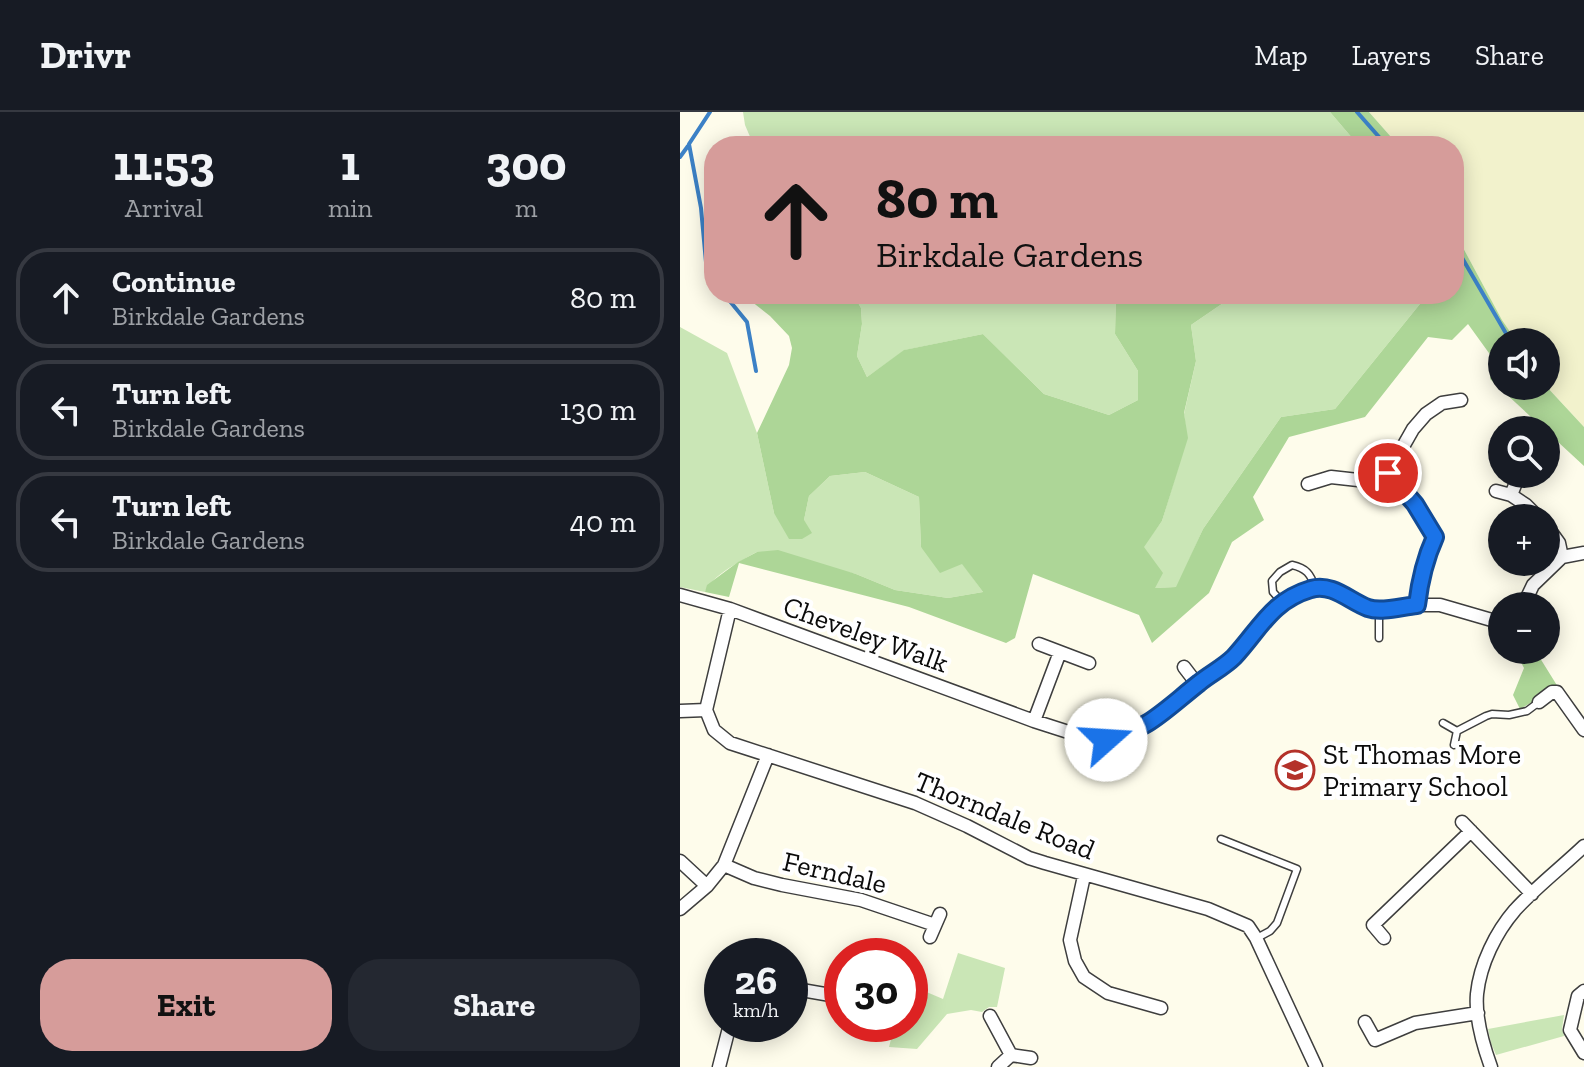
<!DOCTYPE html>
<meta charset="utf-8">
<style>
:root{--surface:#171b24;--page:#242831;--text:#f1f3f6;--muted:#9ea1a6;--line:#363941;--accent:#d69c9a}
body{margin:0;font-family:"Zilla Slab",serif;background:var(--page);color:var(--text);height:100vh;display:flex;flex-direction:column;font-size:30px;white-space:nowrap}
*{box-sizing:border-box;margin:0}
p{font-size:26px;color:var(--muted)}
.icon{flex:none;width:44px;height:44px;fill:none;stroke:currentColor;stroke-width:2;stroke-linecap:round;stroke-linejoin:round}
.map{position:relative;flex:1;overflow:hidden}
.sheet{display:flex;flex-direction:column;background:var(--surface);width:680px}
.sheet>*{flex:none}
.guide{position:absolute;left:24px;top:24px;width:760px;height:168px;border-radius:32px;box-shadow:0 4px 20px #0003;background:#d69c9a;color:#111;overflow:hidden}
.controls{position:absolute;left:808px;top:216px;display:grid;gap:16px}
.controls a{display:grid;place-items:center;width:72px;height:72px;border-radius:50%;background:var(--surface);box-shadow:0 4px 20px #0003;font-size:40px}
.speed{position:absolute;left:24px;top:826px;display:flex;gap:16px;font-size:40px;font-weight:700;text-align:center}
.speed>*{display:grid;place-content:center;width:104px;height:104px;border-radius:50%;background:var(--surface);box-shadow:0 4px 20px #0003;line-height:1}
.speed small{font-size:20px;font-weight:400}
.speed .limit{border:12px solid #d22;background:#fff;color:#111}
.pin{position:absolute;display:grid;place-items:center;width:68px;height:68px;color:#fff;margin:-34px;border:4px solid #fff;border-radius:50%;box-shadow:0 2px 8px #0007}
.me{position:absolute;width:88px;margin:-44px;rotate:71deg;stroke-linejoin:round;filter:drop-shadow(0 0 6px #0008)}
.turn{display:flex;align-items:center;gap:28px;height:168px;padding:0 40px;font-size:36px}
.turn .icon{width:104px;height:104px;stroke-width:2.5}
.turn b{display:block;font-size:56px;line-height:68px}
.eta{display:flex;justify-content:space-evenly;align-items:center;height:136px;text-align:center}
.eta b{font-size:48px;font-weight:800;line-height:56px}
.action{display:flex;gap:16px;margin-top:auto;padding:16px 40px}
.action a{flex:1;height:92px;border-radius:32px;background:var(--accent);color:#111;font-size:32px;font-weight:800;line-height:92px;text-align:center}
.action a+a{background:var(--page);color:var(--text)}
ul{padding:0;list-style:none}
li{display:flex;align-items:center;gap:24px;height:100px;margin:0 16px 12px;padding:0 24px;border:4px solid var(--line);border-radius:32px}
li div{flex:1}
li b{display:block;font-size:30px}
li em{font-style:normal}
header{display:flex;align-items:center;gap:48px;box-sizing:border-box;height:112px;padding:0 40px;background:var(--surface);border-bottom:2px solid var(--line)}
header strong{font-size:38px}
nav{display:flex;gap:44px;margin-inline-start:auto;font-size:28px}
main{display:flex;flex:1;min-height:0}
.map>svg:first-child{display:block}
.farmland{fill:#f2f2cc}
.green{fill:#cae6b6}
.forest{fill:#add697}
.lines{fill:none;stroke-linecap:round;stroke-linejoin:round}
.stream{stroke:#3c81c6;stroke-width:4}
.lane-casing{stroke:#3e3e3e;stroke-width:9}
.street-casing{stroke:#3e3e3e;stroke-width:15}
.lane{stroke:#fff;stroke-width:6}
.street{stroke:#fff;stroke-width:12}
.route-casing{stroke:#114b97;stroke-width:20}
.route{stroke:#1a73e8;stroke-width:14}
.labels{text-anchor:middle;stroke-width:8;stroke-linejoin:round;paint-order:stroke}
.street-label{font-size:28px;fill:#0b0b0b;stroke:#fff}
.poi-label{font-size:28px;fill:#0b0b0b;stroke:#fff;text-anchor:start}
</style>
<header>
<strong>Drivr</strong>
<nav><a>Map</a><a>Layers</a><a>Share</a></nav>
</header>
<main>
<section class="sheet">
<div class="eta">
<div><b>11:53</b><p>Arrival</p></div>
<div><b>1</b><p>min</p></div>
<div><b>300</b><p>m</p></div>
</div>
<ul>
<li><svg class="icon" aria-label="ahead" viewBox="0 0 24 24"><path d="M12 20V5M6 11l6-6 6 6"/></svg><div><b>Continue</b><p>Birkdale Gardens</p></div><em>80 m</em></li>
<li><svg class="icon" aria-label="left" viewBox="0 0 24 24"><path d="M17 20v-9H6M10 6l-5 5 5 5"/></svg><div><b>Turn left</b><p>Birkdale Gardens</p></div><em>130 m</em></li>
<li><svg class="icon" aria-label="left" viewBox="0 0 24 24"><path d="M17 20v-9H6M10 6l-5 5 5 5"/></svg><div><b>Turn left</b><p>Birkdale Gardens</p></div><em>40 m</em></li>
</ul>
<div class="action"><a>Exit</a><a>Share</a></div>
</section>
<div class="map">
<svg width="904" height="955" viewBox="0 0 904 955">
<rect width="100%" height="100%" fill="#fefceb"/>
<path class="farmland" d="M689,0h215v315l-38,-41v-44h-29l-15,-22 -48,-89v-85h-55z"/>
<path class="green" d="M63,0h587l29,34h-605l-9,-21z
M173,182h263l-1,40 23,37v29l-29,15 -65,-21 -61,-60 -78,16 -38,27 -10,-21 5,-32 -1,-16z
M564,182h184l-93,115 -54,8 -78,112 -26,58 -22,1 -12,-41 19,-26 25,-83 -3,-24 12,-53 -5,-36 41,-28z
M0,215l47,26 30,80 17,80 30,7 5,-24 21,-20 35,-4 54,25 2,50 41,16 21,29 -35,6 -53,-8 -39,-16 -99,-22c-15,8 -46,24 -52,40l-25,-5z
M278,841l47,15 -8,39h-8l-7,5 -11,-2 -24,4 -30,35 -28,-2 6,-23h15v-39l33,14z
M884,903l-2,14 2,7 -68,19 -5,-12 -3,-14z"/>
<path class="forest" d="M650,0h39l30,34h-40z
M774,119l48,89 15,22h-15v44h44l38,41v39l-94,-87 4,-19 -26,-36 -16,16 -24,-3 -63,80 -76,20 -36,60 11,23 -32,22 -23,51 -57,50 -13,-28 -106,-41 -18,64 -9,5 -97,-36 -170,-44 -10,34 -24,-5 2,-7 31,-23 19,-10 21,-2 78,24 39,16 53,8 35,-6 -21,-28 -22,9 -19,-26 -2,-50 -54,-25 -35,4 -21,20 -5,24 8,13 -10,6h-13l-15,-26 -17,-80 32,-68 3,-17 -3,-12 -19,-20 -28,-22h111l8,14 1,16 -5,32 10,21 37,-27 79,-16 61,60 65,21 29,-15v-29l-23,-37 1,-40h128l-12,3 -41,28 5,36 -12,52 4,25 -26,83 -18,26 19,26 -8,15 21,-1 27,-58 78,-112 54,-8 93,-115h26z
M837,538h18l23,37 -38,22 -7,-14 11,-27 -9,-17z"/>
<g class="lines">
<path class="stream" d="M30,0l-21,32 12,64 6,65 7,9
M677,0l30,34
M0,45l8,-11
M774,132l57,98
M44,182l23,28 9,49"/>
<defs>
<path id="lane" d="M602,490l-9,-10 -1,-11 8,-9 12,-7c14,3 19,9 23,23
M699,498v28
M763,611l14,8
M774,633l3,-14 29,-15 6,-2 17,1 18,-4 12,-9
M541,727l76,30 -20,54 -7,8 -13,7"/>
<path id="street" d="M708,361l27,31 20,33c-10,22 -15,43 -18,68
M628,372l23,-7 36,4 11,-2 10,-6 25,-44 13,-15 16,-11 19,-3
M816,379l15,4 6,-15
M831,383l15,10 13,13
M882,445l22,-4
M0,483l50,14 304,112 53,17 19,2 18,-4 18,-8 55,-44 33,-23 25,-27 10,-16 17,-16 33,-14 15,2 17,6 21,12 11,1 38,-4h23l62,18
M843,494l10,-21 29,-28 -3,-14 -13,-18
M50,497l-24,101 8,20 16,13 185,60 52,23 62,32 16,5 163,46 40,17 8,12 60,129
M359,532l50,19
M504,555l13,17
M859,590l13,-10h5l27,38
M0,599l26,-1
M354,609l26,-69
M782,710l70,72
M0,749l27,25
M44,753l30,13 28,7 79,15 74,25
M404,764l-14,64 5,21 9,16 24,16 53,15
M0,797l27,-23 17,-21 44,-110
M250,825l10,-23
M704,826l-11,-13 98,-94
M110,876l52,9
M904,879l-6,5 -8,34 14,23
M310,904l21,39 20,3
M685,910l10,18 40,-17 63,-10
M39,955l11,-43
M318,955l13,-12
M811,955c-8,-22 -16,-50 -14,-73 3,-30 19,-62 38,-84 21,-23 47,-43 69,-64"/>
</defs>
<use href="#lane" class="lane-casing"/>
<use href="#street" class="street-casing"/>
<use href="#lane" class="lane"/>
<use href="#street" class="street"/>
</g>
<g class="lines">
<defs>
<path id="route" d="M426,628c41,-9 61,-32 93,-57 11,-9 25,-16 35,-26 26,-28 37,-56 77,-68 22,-6 38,12 57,19 14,5 35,-2 49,-3 3,-25 8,-46 18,-68l-20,-33 -27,-31"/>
</defs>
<use href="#route" class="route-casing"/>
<use href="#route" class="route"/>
</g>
<defs>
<symbol id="school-ring" viewBox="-11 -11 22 22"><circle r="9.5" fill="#fff" stroke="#b4322a" stroke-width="1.5"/><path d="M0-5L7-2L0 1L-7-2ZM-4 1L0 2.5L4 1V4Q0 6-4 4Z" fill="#b4322a"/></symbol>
</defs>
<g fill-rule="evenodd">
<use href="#school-ring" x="593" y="636" width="44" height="44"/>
</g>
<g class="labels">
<g class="street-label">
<text transform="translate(186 522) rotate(20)" y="10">Cheveley Walk</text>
<text transform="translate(325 703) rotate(22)" y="10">Thorndale Road</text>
<text transform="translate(155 760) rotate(13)" y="10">Ferndale</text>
</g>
<g class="poi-label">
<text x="643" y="652">St Thomas More<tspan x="643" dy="32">Primary School</tspan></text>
</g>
</g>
</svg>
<div class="controls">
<a><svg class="icon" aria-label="sound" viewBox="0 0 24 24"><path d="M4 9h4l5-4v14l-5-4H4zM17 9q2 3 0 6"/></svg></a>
<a><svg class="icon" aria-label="search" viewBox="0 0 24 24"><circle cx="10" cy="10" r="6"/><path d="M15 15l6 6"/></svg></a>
<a>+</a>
<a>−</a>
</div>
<div class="speed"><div>26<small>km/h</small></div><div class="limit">30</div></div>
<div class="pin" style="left:708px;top:361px;background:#d93025"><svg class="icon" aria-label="arrive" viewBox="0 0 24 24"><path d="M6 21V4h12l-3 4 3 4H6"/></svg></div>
<svg class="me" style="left:426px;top:628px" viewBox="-20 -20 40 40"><circle r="19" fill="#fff"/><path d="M0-13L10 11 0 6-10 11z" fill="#1a73e8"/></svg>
<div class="guide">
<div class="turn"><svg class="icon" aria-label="ahead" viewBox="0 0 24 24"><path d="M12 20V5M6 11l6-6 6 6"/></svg><div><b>80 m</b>Birkdale Gardens</div></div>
</div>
</div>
</main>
